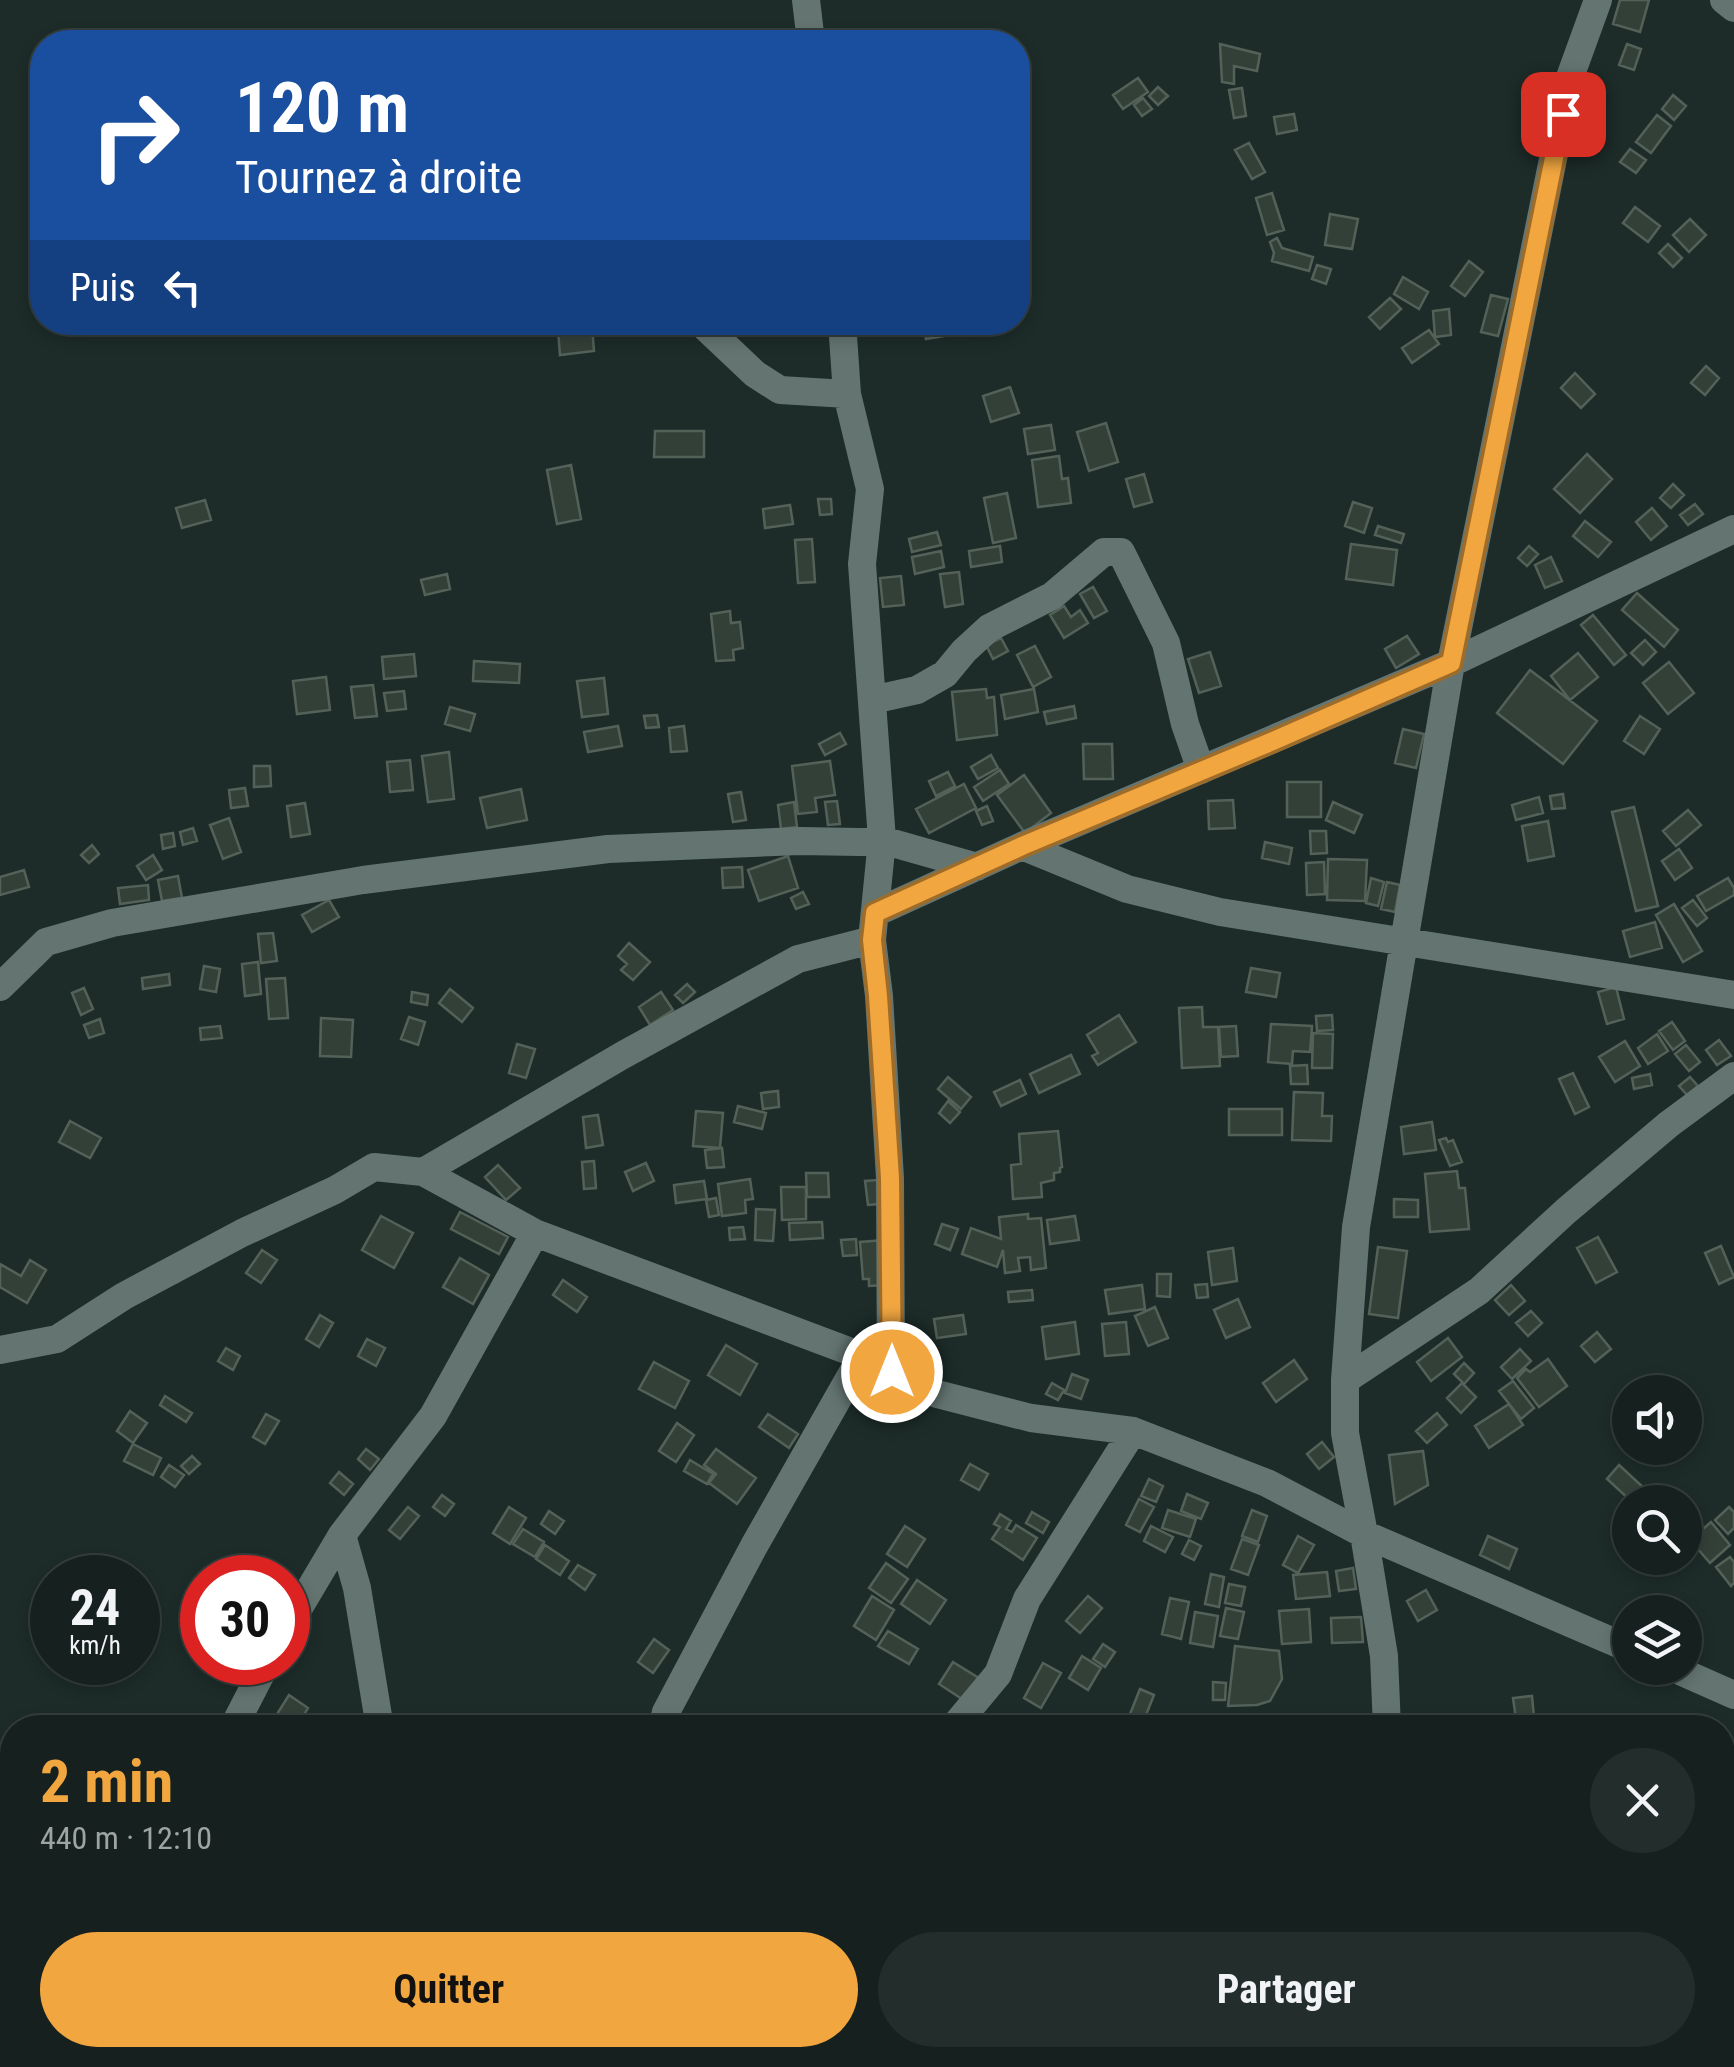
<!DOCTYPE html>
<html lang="fr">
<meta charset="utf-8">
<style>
:root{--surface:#16211f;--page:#232e2c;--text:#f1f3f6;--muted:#9ea3a4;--line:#353e3d;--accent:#f1a640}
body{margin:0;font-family:"Roboto Condensed",sans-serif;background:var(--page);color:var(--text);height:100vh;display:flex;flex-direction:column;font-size:38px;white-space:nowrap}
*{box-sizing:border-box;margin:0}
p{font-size:32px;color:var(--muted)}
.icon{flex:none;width:55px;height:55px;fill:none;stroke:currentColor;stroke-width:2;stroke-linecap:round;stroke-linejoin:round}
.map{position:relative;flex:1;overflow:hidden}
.details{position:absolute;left:0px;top:1715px;width:1735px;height:352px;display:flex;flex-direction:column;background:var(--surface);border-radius:40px 40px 0 0;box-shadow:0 5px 15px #0003,0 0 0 2px var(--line)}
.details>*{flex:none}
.guide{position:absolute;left:30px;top:30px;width:1000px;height:305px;border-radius:40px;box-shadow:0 5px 15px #0003,0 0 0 2px var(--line);background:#1a4fa0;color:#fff;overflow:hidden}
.controls{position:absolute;left:1612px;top:1375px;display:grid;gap:20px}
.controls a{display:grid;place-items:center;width:90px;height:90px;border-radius:50%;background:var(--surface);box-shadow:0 5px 15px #0003,0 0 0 2px var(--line);font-size:50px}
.speed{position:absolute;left:30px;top:1555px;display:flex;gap:20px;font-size:50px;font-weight:700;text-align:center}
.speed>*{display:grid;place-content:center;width:130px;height:130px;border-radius:50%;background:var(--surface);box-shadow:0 5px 15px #0003,0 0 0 2px var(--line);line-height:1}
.speed small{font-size:25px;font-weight:400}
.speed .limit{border:15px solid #d22;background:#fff;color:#111}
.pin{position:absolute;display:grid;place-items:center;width:85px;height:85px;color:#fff;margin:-42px;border-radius:20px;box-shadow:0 5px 15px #0006}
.me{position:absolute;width:110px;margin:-55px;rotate:0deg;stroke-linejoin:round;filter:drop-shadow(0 0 8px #0008)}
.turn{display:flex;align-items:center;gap:35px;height:210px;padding:0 40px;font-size:45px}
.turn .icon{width:130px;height:130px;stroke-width:2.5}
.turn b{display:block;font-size:70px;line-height:85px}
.then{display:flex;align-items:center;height:95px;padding:0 40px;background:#0003;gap:20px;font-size:38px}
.round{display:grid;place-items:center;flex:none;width:105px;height:105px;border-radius:52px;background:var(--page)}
.headline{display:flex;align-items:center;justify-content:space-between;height:170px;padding:0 40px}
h1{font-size:60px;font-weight:700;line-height:75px;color:var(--accent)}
.button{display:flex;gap:20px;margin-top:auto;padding:20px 40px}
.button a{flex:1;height:115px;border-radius:60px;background:var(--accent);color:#111;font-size:40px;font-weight:700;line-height:115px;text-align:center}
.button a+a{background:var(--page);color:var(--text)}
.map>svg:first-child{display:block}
.building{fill:#334038;stroke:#536159;stroke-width:2.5}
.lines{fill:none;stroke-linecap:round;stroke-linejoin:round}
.minor{stroke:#647571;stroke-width:28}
.route-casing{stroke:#9d6c2a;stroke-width:25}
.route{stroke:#f1a640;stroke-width:18}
</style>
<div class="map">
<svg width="1734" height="2067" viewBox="0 0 1734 2067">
<rect width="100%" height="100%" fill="#1d2c29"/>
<path class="building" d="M1620,0h29l-9,32 -27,-8z
M1220,44l40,10 -3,17 -23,-5v18l-12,-2z
M1627,44l14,5 -7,21 -15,-5z
M1138,78l10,14 -25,17 -10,-14z
M1158,87l10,9 -10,9 -9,-9z
M1242,88l4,28 -12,2 -5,-28z
M1673,95l13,11 -12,14 -12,-11z
M1143,98l9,11 -10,7 -8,-11z
M1294,114l3,16 -20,4 -3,-17z
M1657,115l14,11 -20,27 -15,-11z
M1249,143l16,29 -13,7 -17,-29z
M1630,149l16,11 -10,13 -16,-11z
M1272,193l12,37 -17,5 -11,-37z
M1635,207l25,19 -12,16 -25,-19z
M1330,214l28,5 -6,30 -27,-4z
M1690,219l16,16 -17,17 -16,-17z
M1277,238l5,10 31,9 -4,14 -37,-10 2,-8 -4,-11z
M1668,244l14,14 -9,9 -14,-14z
M1469,261l14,11 -18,24 -14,-10z
M1317,265l14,4 -5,15 -14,-5z
M1403,277l25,15 -9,17 -25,-15z
M1491,295l17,4 -10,37 -17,-4z
M1390,298l11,11 -21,20 -11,-12z
M1449,309l2,26 -16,2 -2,-26z
M644,322h40l1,5h-41z
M924,322h36l2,11 -36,6z
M592,326l2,25 -34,4 -2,-25z
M1429,330l10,14 -27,19 -10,-15z
M1706,366l13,12 -14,17 -14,-12z
M1575,373l20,21 -14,14 -20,-20z
M1010,387l9,26 -28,9 -8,-26z
M1106,423l12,39 -29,9 -12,-39z
M1051,425l4,25 -27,4 -4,-25z
M655,431h49v26h-50z
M1587,454l25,25 -32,34 -26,-24z
M1059,456l3,23 6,-1 3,25 -33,4 -6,-47z
M571,465l10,54 -24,5 -10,-54z
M1144,474l8,28 -18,5 -8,-28z
M1673,484l11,11 -13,13 -11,-10z
M1007,493l9,45 -23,5 -9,-45z
M818,499h13l1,15 -12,1z
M205,500l6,20 -29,8 -6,-20z
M1353,502l19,6 -8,25 -19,-7z
M1695,504l8,10 -15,11 -8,-10z
M790,505l3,19 -28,4 -2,-19z
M1652,508l15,18 -16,14 -15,-18z
M1585,521l26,21 -13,15 -25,-21z
M1378,526l26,8 -3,9 -26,-8z
M937,532l4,13 -29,7 -3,-13z
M812,539l3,43 -17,1 -3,-43z
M1351,544l46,6 -4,35 -47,-6z
M1000,546l2,16 -31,5 -2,-16z
M1529,546l9,8 -11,12 -9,-8z
M941,551l3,16 -29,7 -3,-17z
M1551,557l11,24 -17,7 -10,-23z
M959,572l4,32 -18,3 -5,-33z
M447,574l3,15 -25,6 -4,-15z
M901,576l3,29 -21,2 -3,-29z
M1093,587l14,24 -13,7 -14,-24z
M1637,593l41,37 -14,17 -42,-37z
M1064,606l7,11 9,-7 8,13 -24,15 -14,-23z
M730,611l1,12 9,-1 3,26 -10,2 1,10 -18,1 -5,-47z
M1593,615l33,40 -12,10 -33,-40z
M1407,636l12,18 -23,14 -11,-19z
M1001,638l7,13 -15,8 -7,-14z
M1645,640l11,12 -13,13 -12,-12z
M1035,646l16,31 -18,10 -16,-32z
M1210,652l11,34 -22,7 -11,-34z
M1578,653l20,24 -28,23 -19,-24z
M414,654l2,22 -32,3 -2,-22z
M474,661l46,3 -1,19 -46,-2z
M1669,662l25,31 -26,21 -25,-31z
M1530,670l67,51 -34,43 -66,-51z
M326,677l4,33 -33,4 -4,-33z
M604,678l4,36 -26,3 -5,-36z
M373,685l4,31 -22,2 -4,-31z
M986,689l1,9 7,-1 3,38 -40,5 -5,-48z
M1034,689l4,23 -33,7 -4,-24z
M404,691l2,18 -19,2 -3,-18z
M1074,706l2,12 -29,6 -3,-12z
M450,707l25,7 -5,17 -25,-7z
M657,715l2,12 -13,1 -2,-12z
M1640,716l20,13 -16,25 -20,-13z
M618,726l4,20 -34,6 -4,-20z
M684,726l3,25 -16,1 -2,-24z
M1403,729l21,5 -8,34 -21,-5z
M840,733l6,11 -21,11 -6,-11z
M1083,744h29l1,35h-29z
M449,752l5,47 -26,3 -6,-46z
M991,755l7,13 -20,11 -7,-12z
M410,760l3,30 -23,2 -3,-30z
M830,761l5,34 -20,3 2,14 -19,2 -6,-48z
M254,766h16l1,20 -17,1z
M1000,770l9,14 -26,17 -9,-14z
M948,772l7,14 -19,10 -7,-15z
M1024,775l27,38 -26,20 -28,-38z
M1287,782h34v35h-34z
M964,784l12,24 -47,25 -13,-24z
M245,788l3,18 -17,2 -2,-18z
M521,789l6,31 -40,8 -7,-30z
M741,792l5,28 -13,2 -5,-28z
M1563,794l2,14 -13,1 -2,-13z
M1539,797l4,16 -27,7 -4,-15z
M1233,800l2,28 -26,1 -1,-28z
M837,801l3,23 -12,1 -3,-23z
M794,802l3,25 -16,2 -3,-24z
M1333,802l29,13 -8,18 -28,-13z
M305,803l5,31 -19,3 -4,-31z
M987,806l6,15 -11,4 -6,-14z
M1634,807l24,99 -22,5 -24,-99z
M1688,810l13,15 -25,21 -13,-15z
M229,818l12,34 -18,7 -13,-34z
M1548,821l6,35 -26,5 -6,-35z
M193,828l4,13 -14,4 -3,-13z
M1310,831h16l1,22 -16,1z
M173,833l2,13 -12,3 -2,-14z
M1265,842l27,6 -3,16 -27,-6z
M92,845l7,9 -10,9 -8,-8z
M1679,849l13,19 -17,12 -13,-19z
M153,855l9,15 -16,10 -9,-14z
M788,856l10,32 -39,13 -11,-31z
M1328,859l39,1 -2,41 -38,-1z
M1324,862l1,32 -18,1 -1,-32z
M742,867l1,20 -20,1 -1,-20z
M24,870l5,17 -29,8v-18z
M178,876l4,22 -20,3 -4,-21z
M1371,878l13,4 -6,24 -12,-3z
M1728,878l6,10v7l-28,16 -9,-15z
M1387,882l13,3 -5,27 -14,-3z
M148,885l1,15 -29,4 -2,-16z
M803,892l6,12 -13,5 -5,-11z
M329,900l10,17 -27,15 -10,-17z
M1693,900l14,18 -10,8 -15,-18z
M1674,904l28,47 -19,11 -27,-47z
M1655,922l7,26 -32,9 -7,-26z
M273,933l4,28 -16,2 -3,-29z
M629,943l21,19 -17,18 -12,-10 6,-6 -9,-8z
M258,962l3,32 -16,2 -3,-32z
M204,966l16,3 -4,23 -16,-3z
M1251,968l29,5 -4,24 -30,-5z
M169,974l1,11 -27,4 -1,-11z
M285,978l3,40 -19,1 -3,-40z
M687,984l8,8 -12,11 -8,-8z
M1616,987l8,32 -17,5 -9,-32z
M84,988l9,21 -12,6 -9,-22z
M450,989l23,19 -11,14 -23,-19z
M412,992l16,3 -1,10 -16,-3z
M661,992l12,18 -23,15 -11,-18z
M1202,1007l1,20h15l2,39 -38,2 -3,-60z
M1119,1015l17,27 -38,23 -6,-9 6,-3 -11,-18z
M1332,1015l1,15 -16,1 -1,-15z
M409,1017l16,5 -7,23 -17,-6z
M321,1018l32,2 -2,37 -31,-1z
M100,1019l4,14 -15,5 -5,-13z
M1672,1022l13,19 -12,9 -14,-19z
M1271,1024l41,2 -2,26 -17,-1 -1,13 -24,-2z
M220,1026l2,12 -21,2 -1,-12z
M1236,1026l2,30 -17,1 -2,-30z
M1313,1033l20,1 -1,34h-20z
M1657,1034l11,17 -20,13 -10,-16z
M1719,1040l12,16 -14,9 -11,-15z
M1625,1041l15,25 -25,16 -16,-25z
M517,1044l18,5 -9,29 -17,-5z
M1686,1045l14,17 -11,9 -14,-17z
M1071,1055l9,19 -41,19 -9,-19z
M1307,1065l1,19h-17l-1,-18z
M1573,1073l16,34 -14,7 -16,-35z
M1650,1074l2,11 -18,4 -2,-11z
M948,1077l23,20 -10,12 -23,-20z
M1690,1077l8,9 -11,9 -8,-9z
M1020,1080l6,14 -25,12 -7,-14z
M778,1091l1,16 -16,2 -2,-16z
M1294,1092l29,1 -1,23h10l-1,25 -39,-1z
M948,1101l12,11 -10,11 -11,-10z
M738,1106l28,7 -4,16 -28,-7z
M1229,1109h53v26h-53z
M696,1111l27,2 -3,35 -27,-2z
M598,1115l5,30 -17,3 -3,-31z
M70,1121l31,17 -11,20 -31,-16z
M1432,1122l4,28 -32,4 -3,-27z
M1058,1131l4,36 -2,1v4l-6,1v7l-13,3 1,14 -29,2 -2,-34 10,-1 -2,-30z
M1446,1138l2,4 5,-2 9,22 -12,4 -11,-26z
M722,1148l2,19 -17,1 -2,-18z
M594,1161l2,27 -12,1 -2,-27z
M646,1163l8,18 -21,10 -8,-19z
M498,1165l22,23 -14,12 -21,-23z
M1457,1171l2,17h6l4,41 -39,3 -5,-58z
M806,1173h22l1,24h-22z
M750,1179l3,20 -8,1 1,13 -24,3 -4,-32z
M877,1180l3,24 -12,1 -3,-24z
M704,1181l3,18 -31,4 -2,-18z
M781,1187h25v32l-24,1z
M716,1198l3,17 -10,2 -3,-17z
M1394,1199l24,1v17h-24z
M756,1209l19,1 -2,31 -18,-1z
M460,1212l48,25 -9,17 -48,-25z
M1028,1214v5l13,-1 5,50 -15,2 -1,-13 -12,1 2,13 -15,2 -2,-23 -6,17 -35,-13 9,-26 30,11 -2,-22z
M381,1216l32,17 -19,35 -32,-18z
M1075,1216l4,24 -29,4 -3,-24z
M822,1222l1,16 -33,2 -1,-17z
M942,1224l16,5 -8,21 -15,-6z
M743,1227l2,12 -15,1 -1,-12z
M1598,1237l19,35 -21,11 -19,-35z
M856,1239l1,16 -14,1 -2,-16z
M884,1240l3,45 -18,1v-7h-6l-3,-37z
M1721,1246l13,31 -15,7 -14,-31z
M1378,1247l29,4 -9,67 -29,-4z
M1233,1248l4,33 -25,4 -4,-33z
M262,1250l15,10 -16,23 -15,-10z
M460,1258l29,17 -16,29 -30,-17z
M30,1260l16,10 -19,33 -27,-16v-23l21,12z
M1157,1274h14l-1,23 -13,-1z
M563,1280l24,17 -10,15 -24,-17z
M1207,1284l1,13 -11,1 -2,-13z
M1142,1285l3,24 -36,5 -4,-24z
M1511,1285l14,16 -16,14 -14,-15z
M1032,1290l1,10 -24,2 -1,-10z
M1238,1299l12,28 -24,11 -12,-28z
M1155,1307l13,31 -20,8 -13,-30z
M1531,1311l11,12 -14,13 -12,-13z
M320,1315l13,8 -14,24 -13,-8z
M963,1315l3,19 -29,4 -3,-19z
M1075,1322l4,32 -33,5 -4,-32z
M1126,1322l3,32 -24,2 -3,-32z
M1597,1332l14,17 -16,13 -14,-16z
M1448,1338l14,19 -31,24 -14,-19z
M367,1339l18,9 -9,18 -18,-10z
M726,1345l31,19 -17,31 -32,-20z
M226,1348l14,8 -7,14 -15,-9z
M1520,1349l11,12 -19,18 -11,-12z
M1548,1359l19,27 -28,21 -22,-29 9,-9 4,3z
M1294,1360l13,19 -31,23 -13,-19z
M654,1362l35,19 -14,27 -36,-19z
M1464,1363l10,10 -10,11 -10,-10z
M1072,1374l16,6 -7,19 -16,-6z
M1513,1381l21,27 -13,11 -22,-28z
M1052,1383l12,7 -6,10 -12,-6z
M1462,1383l14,14 -15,16 -14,-15z
M165,1396l27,17 -6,9 -26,-17z
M1509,1404l14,21 -34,23 -14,-22z
M130,1411l17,12 -14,20 -16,-12z
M1437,1413l10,12 -20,18 -11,-12z
M266,1414l13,7 -14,23 -12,-7z
M768,1414l30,20 -9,14 -30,-21z
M677,1423l17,12 -18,27 -17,-11z
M1322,1442l12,15 -15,12 -12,-15z
M133,1444l28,14 -8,17 -29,-14z
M366,1449l13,10 -9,11 -12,-11z
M716,1449l40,29 -19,26 -28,-21 7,-9 -12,-9z
M1423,1451l5,34 -33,19 -6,-49z
M192,1456l8,8 -11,10 -8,-8z
M690,1460l23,14 -6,10 -23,-13z
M970,1464l18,10 -9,16 -18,-10z
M169,1465l15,10 -9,12 -14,-10z
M1619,1465l25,23 -12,14 -25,-23z
M339,1472l14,12 -9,11 -14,-12z
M1149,1479l14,7 -7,16 -15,-6z
M1187,1494l21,9 -7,16 -20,-8z
M442,1495l12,9 -9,12 -12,-9z
M1139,1499l15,8 -14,25 -14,-7z
M408,1507l11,9 -19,23 -11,-9z
M509,1507l17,11 -16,26 -17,-11z
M1729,1507l5,5v16l-6,6 -13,-14z
M1168,1510l28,9 -6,18 -28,-9z
M1252,1510l15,6 -9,26 -16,-6z
M549,1511l15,10 -9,13 -14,-10z
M1032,1512l17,10 -6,11 -17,-10z
M1000,1514l11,7 -5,8 6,3 4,-7 21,13 -14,22 -31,-21 8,-12 -6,-3z
M1711,1522l19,23 -20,18 -20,-23z
M905,1526l20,13 -18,28 -20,-13z
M1151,1526l22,11 -8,15 -21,-11z
M523,1529l21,13 -9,15 -22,-13z
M1298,1536l16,9 -16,28 -15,-8z
M1488,1536l29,13 -8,20 -29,-14z
M1242,1539l17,6 -11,30 -17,-6z
M1189,1540l12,6 -7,14 -12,-6z
M545,1545l24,16 -9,14 -24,-16z
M1730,1557l4,5v21l-3,3 -15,-19z
M886,1563l22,16 -17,24 -22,-15z
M578,1565l17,10 -10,15 -16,-12z
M1353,1568l3,21 -17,2 -3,-20z
M1327,1572l3,24 -34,3 -3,-24z
M1211,1574l13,3 -5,30 -14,-3z
M917,1580l29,20 -16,24 -29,-20z
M1229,1584l16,3 -4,19 -16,-3z
M1426,1590l11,20 -19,11 -11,-20z
M872,1596l22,14 -18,30 -22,-14z
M1088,1596l14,12 -22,25 -14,-12z
M1170,1598l19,4 -8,37 -19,-5z
M1226,1608l18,4 -6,27 -18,-3z
M1309,1609l2,33 -29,2 -3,-33z
M1195,1612l23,4 -5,31 -23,-4z
M1361,1617l2,25 -31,1 -1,-25z
M888,1631l30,18 -9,15 -31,-18z
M654,1639l15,11 -16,23 -15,-11z
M1103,1644l12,8 -10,15 -12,-8z
M1235,1646l44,5 3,28 -12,22 -13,4 -29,1z
M1082,1656l19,12 -13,22 -19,-12z
M953,1662l29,18 -14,23 -29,-19z
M1043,1663l18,10 -20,35 -17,-10z
M1213,1682l13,1 -1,17h-12z
M1140,1689l14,6 -10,25 -14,-6z
M289,1695l19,13 -12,20h-9l-13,-9z
M1532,1696l2,21 -18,2 -3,-21z
M1722,1745l12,3 -1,16 -11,-2z
M1722,1922l12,3v27l-12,-3z
M1725,2003l9,4v17l-8,17 -4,-2v-31z
M936,2055h32l1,12h-32z
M976,2055h27l-5,12h-27z
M1237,2055h15l-5,12 -14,-2z"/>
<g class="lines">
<path class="minor" d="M806,0l5,42
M1724,0l10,8
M700,322l55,52 25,16 67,4
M842,322l5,72 23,95 -8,75 20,276 -10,100 7,56 11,182 1,194
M872,700l45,-10 28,-16 19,-23 25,-23 63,-32 52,-44h17l45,91 19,81 16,46
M1022,846l105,43 93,23 514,83
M875,913l147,-67 429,-183 283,-134
M0,987l46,-45 66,-19 251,-43 245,-31 192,-8 60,1 22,-2 95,27
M423,1172l200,-117 175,-96 74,-19
M0,1350l57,-11 67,-43 118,-63 93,-43 39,-23 49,5 112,61 327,123 75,38 94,24 102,13 134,52 97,51 266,115
M1345,1380l134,-89 87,-80 103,-87 65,-48
M288,1626l54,-91
M1673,1668l61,27
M233,1728l34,-66
M380,1728l-23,-140 -15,-53 91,-119 102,-183
M662,1728l4,-16 88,-166 108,-190
M953,1728l45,-54 29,-75 106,-168
M1387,1728l-3,-72 -20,-122 -19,-101v-53l11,-153 95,-564 118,-583 29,-80
M0,2017l12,7
M118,2055l9,12
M573,2055l22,12
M748,2067l5,-12
M1374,2067l1,-12"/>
</g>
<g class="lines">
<defs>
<path id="route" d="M892,1372l-2,-194 -12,-182 -6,-56 3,-27 147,-67 251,-105 178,-78 112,-549"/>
</defs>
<use href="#route" class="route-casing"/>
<use href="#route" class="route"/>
</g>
</svg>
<div class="controls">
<a><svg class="icon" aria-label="sound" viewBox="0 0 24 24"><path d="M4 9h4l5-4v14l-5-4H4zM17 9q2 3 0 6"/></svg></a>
<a><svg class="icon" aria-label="search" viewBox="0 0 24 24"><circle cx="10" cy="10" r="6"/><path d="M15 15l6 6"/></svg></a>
<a><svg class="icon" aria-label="layers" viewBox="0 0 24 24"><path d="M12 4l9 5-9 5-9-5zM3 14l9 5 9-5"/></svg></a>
</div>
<div class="speed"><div>24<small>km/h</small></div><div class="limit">30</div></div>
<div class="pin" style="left:1563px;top:114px;background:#d93025"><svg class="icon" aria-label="arrive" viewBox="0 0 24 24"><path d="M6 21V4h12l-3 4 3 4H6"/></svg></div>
<svg class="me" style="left:892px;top:1372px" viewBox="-20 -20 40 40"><circle r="17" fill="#f1a640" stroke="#fff" stroke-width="3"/><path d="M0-11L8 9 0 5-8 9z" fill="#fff"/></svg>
<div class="guide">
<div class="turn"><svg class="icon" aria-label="right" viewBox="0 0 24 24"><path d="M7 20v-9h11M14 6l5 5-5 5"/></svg><div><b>120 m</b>Tournez à droite</div></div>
<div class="then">Puis<svg class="icon" aria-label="left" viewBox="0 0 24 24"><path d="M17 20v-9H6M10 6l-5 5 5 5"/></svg></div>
</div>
<section class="details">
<div class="headline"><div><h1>2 min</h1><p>440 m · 12:10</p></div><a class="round"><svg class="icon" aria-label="close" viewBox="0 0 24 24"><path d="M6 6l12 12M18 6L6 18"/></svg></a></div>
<div class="button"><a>Quitter</a><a>Partager</a></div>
</section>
</div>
